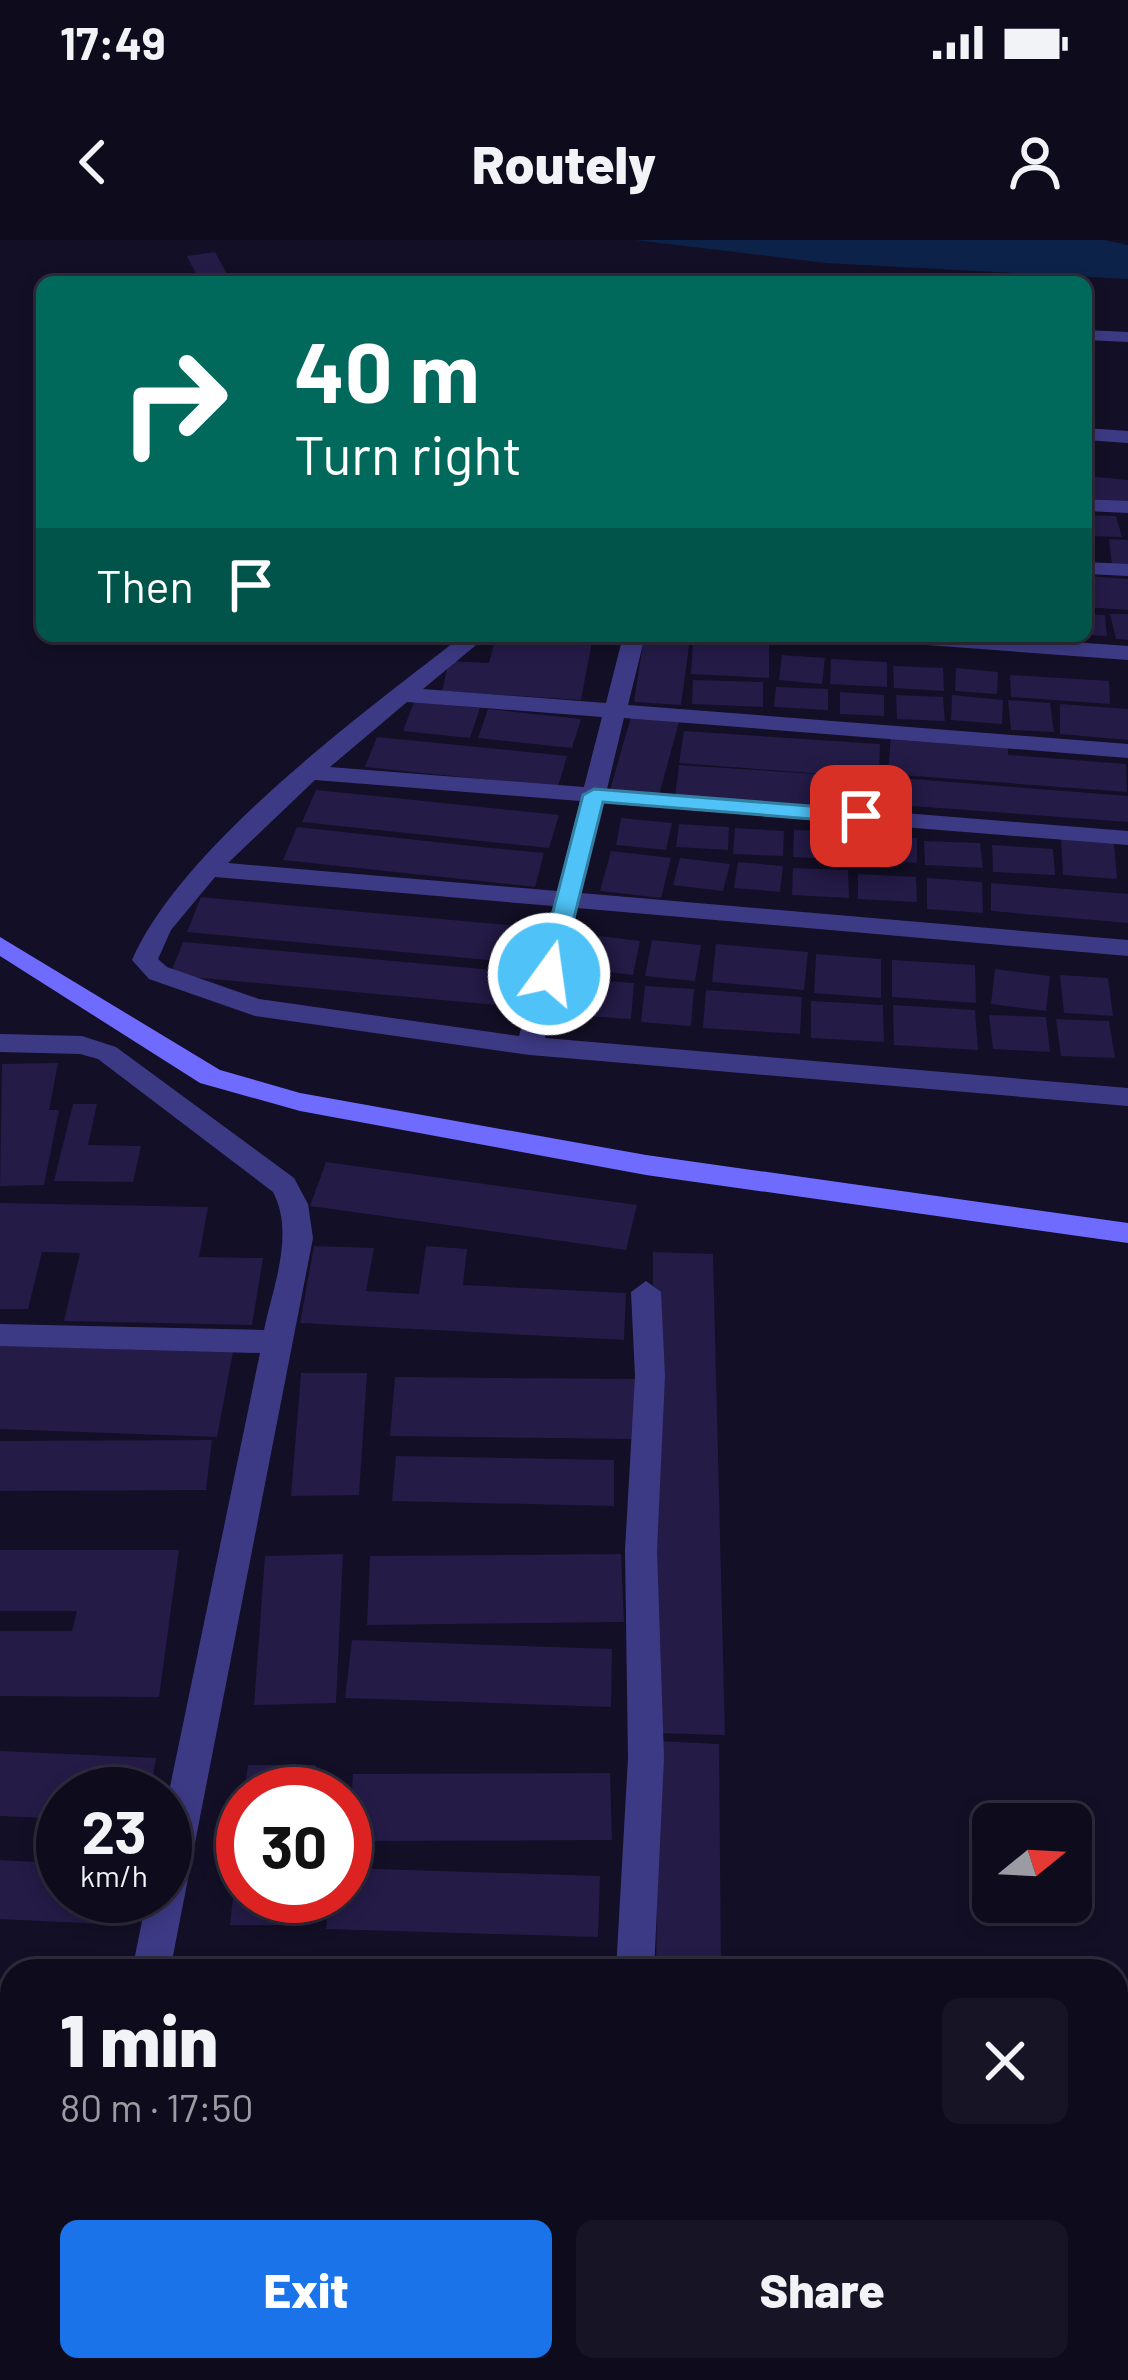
<!DOCTYPE html>
<meta charset="utf-8">
<style>
:root{--surface:#0e0b1c;--page:#171425;--text:#f1f3f6;--muted:#9b9ba3;--line:#2e2b3b;--accent:#1a73e8}
body{margin:0;font-family:Barlow,sans-serif;background:var(--page);color:var(--text);height:100vh;display:flex;flex-direction:column;font-size:45px;white-space:nowrap}
*{box-sizing:border-box;margin:0}
p{font-size:39px;color:var(--muted)}
.icon{flex:none;width:66px;height:66px;fill:none;stroke:currentColor;stroke-width:2;stroke-linecap:round;stroke-linejoin:round}
.map{position:relative;flex:1;overflow:hidden}
.sheet{position:absolute;left:0px;top:1719px;width:1128px;height:423px;display:flex;flex-direction:column;background:var(--surface);border-radius:36px 36px 0 0;box-shadow:0 6px 18px #0003,0 0 0 3px var(--line)}
.sheet>*{flex:none}
.guide{position:absolute;left:36px;top:36px;width:1056px;height:366px;border-radius:18px;box-shadow:0 6px 18px #0003,0 0 0 3px var(--line);background:#00695c;color:#fff;overflow:hidden}
.needle{width:78px;rotate:72deg}
.buttons{position:absolute;left:972px;top:1563px;display:grid;gap:24px}
.buttons a{display:grid;place-items:center;width:120px;height:120px;border-radius:18px;background:var(--surface);box-shadow:0 6px 18px #0003,0 0 0 3px var(--line);font-size:60px}
.speed{position:absolute;left:36px;top:1527px;display:flex;gap:24px;font-size:60px;font-weight:700;text-align:center}
.speed>*{display:grid;place-content:center;width:156px;height:156px;border-radius:50%;background:var(--surface);box-shadow:0 6px 18px #0003,0 0 0 3px var(--line);line-height:1}
.speed small{font-size:30px;font-weight:400}
.speed .limit{border:18px solid #d22;background:#fff;color:#111}
.pin{position:absolute;display:grid;place-items:center;width:102px;height:102px;color:#fff;margin:-51px;border-radius:24px;box-shadow:0 6px 18px #0006}
.me{position:absolute;width:132px;margin:-66px;rotate:14deg;stroke-linejoin:round;filter:drop-shadow(0 0 9px #0008)}
.turn{display:flex;align-items:center;gap:42px;height:252px;padding:0 60px;font-size:54px}
.turn .icon{width:156px;height:156px;stroke-width:2.5}
.turn b{display:block;font-size:84px;line-height:102px}
.then{display:flex;align-items:center;height:114px;padding:0 60px;background:#0003;gap:24px;font-size:45px}
.round{display:grid;place-items:center;flex:none;width:126px;height:126px;border-radius:18px;background:var(--page)}
.headline{display:flex;align-items:center;justify-content:space-between;height:204px;padding:0 60px}
h1{font-size:72px;font-weight:800;line-height:90px}
.button{display:flex;gap:24px;margin-top:auto;padding:24px 60px}
.button a{flex:1;height:138px;border-radius:18px;background:var(--accent);color:#fff;font-size:48px;font-weight:800;line-height:138px;text-align:center}
.button a+a{background:var(--page);color:var(--text)}
.status{display:flex;justify-content:space-between;align-items:center;height:84px;padding:0 60px;background:var(--surface);direction:ltr}
.status svg{height:33px;fill:currentColor}
header{display:flex;justify-content:space-between;align-items:center;height:156px;padding:0 60px;background:var(--surface);font-size:54px;font-weight:800}
.map>svg:first-child{display:block}
.water{fill:#0c2248}
.building{fill:#241b47}
.lines{fill:none;stroke-linecap:round;stroke-linejoin:round}
.street{fill:#3d3a85;fill-rule:evenodd}
.secondary{fill:#6f6bff;fill-rule:evenodd}
.route{fill:#4fc3f7;stroke:#337fa1;stroke-width:3}
</style>
<div class="status"><b>17:49</b><svg viewBox="0 0 49 12"><path d="M0 12V9h3v3zM5 12V6h3v6zM10 12V3h3v9zM15 12V0h3v12zM26 1h20v11H26zM47 4h2v5h-2z"/></svg></div>
<header><svg class="icon" aria-label="back" viewBox="0 0 24 24"><path d="M15 5l-7 7 7 7"/></svg>Routely<svg class="icon" aria-label="person" viewBox="0 0 24 24"><circle cx="12" cy="8" r="4"/><path d="M4 21q1-7 8-7t8 7"/></svg></header>
<div class="map">
<svg width="1128" height="2140" viewBox="0 0 1128 2140">
<rect width="100%" height="100%" fill="#130f26"/>
<path class="water" d="M635,0h469l24,5v34l-302,-16z"/>
<path class="building" d="M215,12l12,22 -29,4 -11,-22z
M1086,236l42,4v22l-42,-4z
M1086,275l30,1 6,21 -36,-1z
M1109,299l19,1v25l-16,-1z
M1086,336l42,3v31l-42,-3z
M1086,374l19,1 2,21 -21,-1z
M1110,374h18v26l-12,-1z
M496,396h97l-12,64 -139,-9 7,-30 40,2z
M644,397l46,2 -9,66 -47,-3z
M693,402l76,3v33l-78,-4z
M782,415l43,3 -3,26 -43,-4z
M831,419l56,3v25l-57,-3z
M893,426l50,2 1,23 -50,-3z
M956,428l42,4 -1,22 -42,-3z
M1010,435l99,6 1,23 -99,-7z
M693,440l70,2v25l-71,-3z
M776,447l52,2v21l-54,-3z
M840,452l44,3v21l-44,-2z
M896,455l47,2 2,24 -48,-2z
M952,455l51,5 -1,24 -51,-4z
M1008,460l42,3 4,29 -43,-2z
M414,462l66,6 -10,30 -67,-7z
M1060,464l68,5v31l-68,-6z
M488,469l56,6 37,4 -9,29 -94,-10z
M631,477l48,5 -20,73 -49,-5z
M684,491l196,13 -2,67 -203,-13 4,-33 183,12 -183,-14z
M891,494l117,10v11l118,9 1,28 -239,-18z
M377,497l190,19 -9,31 -193,-20z
M887,537l241,19v26l-243,-18z
M316,550l60,6 183,19 -10,33 -247,-26z
M621,578l51,5 -6,27 -50,-5z
M679,584l50,3 -1,23 -52,-3z
M297,587l185,20 62,6 -9,34 -252,-27z
M735,588l49,3 -1,25 -50,-2z
M794,590l55,2 1,28 -57,-3z
M859,595l58,3v25l-58,-4z
M1061,599l53,4 3,36 -54,-4z
M924,601l56,2 3,25 -58,-3z
M992,605l61,4 2,26 -62,-3z
M611,611l60,7 -10,40 -61,-7z
M680,618l50,6 -7,27 -50,-6z
M738,622l45,4 -3,26 -46,-4z
M793,628l55,2 1,28 -57,-3z
M858,634l58,3 1,25 -59,-3z
M927,638l55,4 1,31 -56,-4z
M991,643l137,11v29l-137,-12z
M201,657l96,9 233,21 -8,36 -335,-31z
M599,696l41,5 -7,34 -42,-5z
M652,700l49,5 -6,36 -50,-5z
M183,702l332,30 -8,34 -337,-31z
M716,704l92,8 -4,38 -92,-8z
M816,714l65,5v39l-67,-5z
M892,720l83,5 1,38 -84,-6z
M995,729l55,7 -4,35 -55,-7z
M1060,735l48,3 5,38 -49,-3z
M589,740l45,3 -3,36 -46,-3z
M645,746l49,3 -3,37 -50,-4z
M706,750l96,7 -2,37 -97,-6z
M811,761l72,4 1,37 -73,-4z
M893,765l82,5 3,40 -84,-5z
M989,775l57,2 4,35 -57,-3z
M1056,779l53,2 6,37 -54,-2z
M58,823l-9,47h10l-15,75 -44,1 2,-122z
M73,864h24l-9,41 53,1 -8,36 -79,-1z
M326,922l311,43 -11,45 -316,-44z
M0,963l208,4 -9,50 64,1 -11,67 -188,-4 16,-68 -38,-1 -14,57h-28z
M314,1006l60,2 -8,43 53,3 7,-48 41,3 -4,36 163,8 -2,47 -324,-17z
M653,1012l60,2 12,481 -72,-2z
M0,1104l233,8 -16,85 -217,-8z
M301,1133h66l-8,122 -68,1z
M395,1137l240,2 1,60 -246,-3z
M212,1200l-6,50 -206,1v-50z
M396,1216l218,4v46l-222,-5z
M0,1310h179l-20,147 -159,-1v-65h72l5,-20h-77z
M343,1314l-7,149 -82,2 11,-149z
M621,1314l3,68 -257,3 3,-69z
M352,1400l260,9 -1,58 -266,-9z
M659,1501l60,3 2,227h-65z
M0,1511l156,7 -6,36h-87v102h67l-6,29 -124,-6v-59l36,2 10,-44 -46,-2z
M248,1525h68l-3,29h-69z
M610,1533l2,67 -263,1 4,-67z
M240,1594l3,62h61l-2,29h-72z
M345,1628l255,8 -2,61 -272,-8 4,-33h15z
M0,1761l12,1v194h-12z
M0,2041l12,1 -1,98h-11z
M127,2130h93l-2,10h-93z
M280,2130h312v10h-313z
M633,2130h80v10h-80z"/>
<g class="lines">
<path class="street" d="M1086,90l42,2v10l-42,-2z
M1086,188l42,3v12l-42,-3z
M1086,259l42,2v12l-42,-2z
M1086,322l42,2v12l-42,-2z
M462,396h25l-64,53 183,14 17,-67h22l-17,69 500,39v14l-504,-40 -17,71 521,42v14l-525,-42 -22,90 547,47v16l-551,-48 -32,130 583,50v18l-598,-51 -275,-39 -106,-37 -17,-19c50,-114 231,-247 330,-324zM407,462l195,15 -18,70 -254,-20zM315,540l265,21 -23,90 -329,-28zM215,637l338,29 -34,130 -260,-37 -92,-32 -9,-8 13,-29z
M889,396h99l140,10v14l-228,-17z
M0,794l82,2 34,11 178,131 14,26 5,34 -143,733h-38l15,-75h18v-85l95,-458 -260,-7v-22l264,6c9,-43 31,-97 9,-138l-175,-133 -18,-5 -80,-2z
M646,1041l15,11 4,84 -8,174 7,208 -10,213h-38l12,-213 -3,-208 10,-174 -4,-84z
M0,1981l12,1v42l-12,-1z
M57,2130h44l-2,10h-44z
M592,2130h44v10h-44z"/>
<path class="secondary" d="M0,697l220,133 80,23 346,62 482,68v20l-482,-68 -346,-64 -100,-28 -200,-127z"/>
</g>
<path class="route" d="M594,549l267,21 11,6 -11,7 -258,-21 -43,172 -11,8 -12,-8 46,-179z"/>
</svg>
<div class="buttons">
<a><svg class="needle" viewBox="-14 -14 28 28"><path d="M0-13l5 13h-10z" fill="#e53935"/><path d="M0 13l5-13h-10z" fill="#9b9ba3"/></svg></a>
</div>
<div class="speed"><div>23<small>km/h</small></div><div class="limit">30</div></div>
<div class="pin" style="left:861px;top:576px;background:#d93025"><svg class="icon" aria-label="arrive" viewBox="0 0 24 24"><path d="M6 21V4h12l-3 4 3 4H6"/></svg></div>
<svg class="me" style="left:549px;top:734px" viewBox="-20 -20 40 40"><circle r="17" fill="#4fc3f7" stroke="#fff" stroke-width="3"/><path d="M0-11L8 9 0 5-8 9z" fill="#fff"/></svg>
<div class="guide">
<div class="turn"><svg class="icon" aria-label="right" viewBox="0 0 24 24"><path d="M7 20v-9h11M14 6l5 5-5 5"/></svg><div><b>40 m</b>Turn right</div></div>
<div class="then">Then<svg class="icon" aria-label="arrive" viewBox="0 0 24 24"><path d="M6 21V4h12l-3 4 3 4H6"/></svg></div>
</div>
<section class="sheet">
<div class="headline"><div><h1>1 min</h1><p>80 m · 17:50</p></div><a class="round"><svg class="icon" aria-label="close" viewBox="0 0 24 24"><path d="M6 6l12 12M18 6L6 18"/></svg></a></div>
<div class="button"><a>Exit</a><a>Share</a></div>
</section>
</div>
